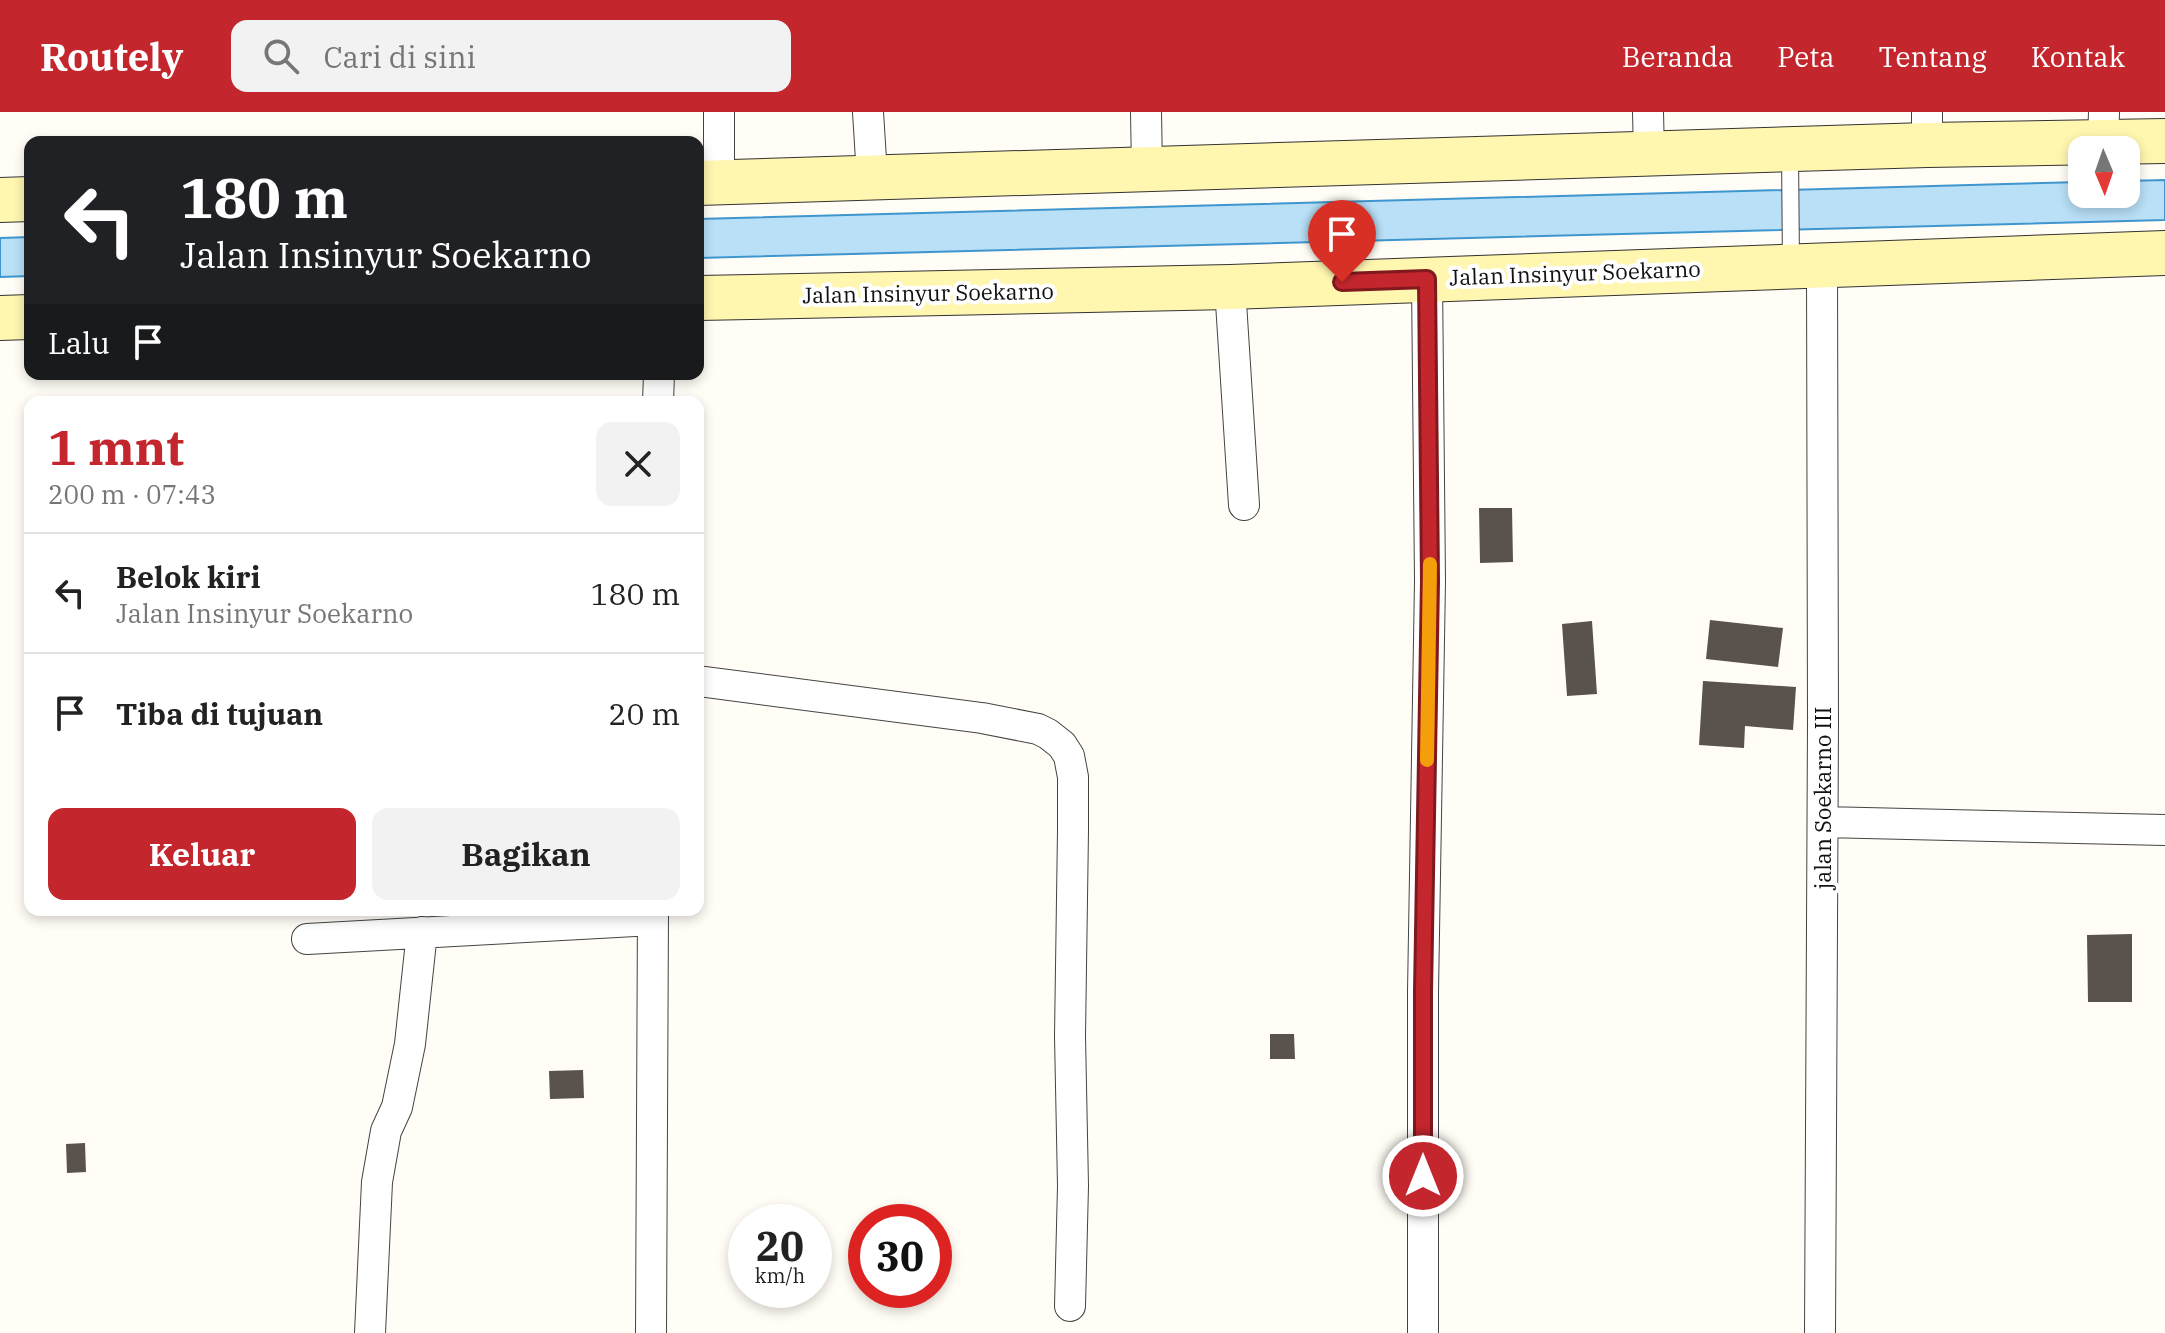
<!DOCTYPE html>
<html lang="id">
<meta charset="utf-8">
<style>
:root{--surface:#fff;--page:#f2f2f2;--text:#222;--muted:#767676;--line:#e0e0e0;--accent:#c4262e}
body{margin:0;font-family:"IBM Plex Serif",serif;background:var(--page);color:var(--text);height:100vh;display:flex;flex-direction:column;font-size:30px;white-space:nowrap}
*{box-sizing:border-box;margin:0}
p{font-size:26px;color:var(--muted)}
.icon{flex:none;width:44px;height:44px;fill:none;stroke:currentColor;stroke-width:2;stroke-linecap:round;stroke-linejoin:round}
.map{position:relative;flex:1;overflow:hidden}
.sheet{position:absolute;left:24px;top:284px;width:680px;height:520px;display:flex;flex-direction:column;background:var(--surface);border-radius:16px;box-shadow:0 4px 12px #0003}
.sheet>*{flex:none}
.banner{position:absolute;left:24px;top:24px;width:680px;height:244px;border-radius:16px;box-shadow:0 4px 12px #0003;background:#202124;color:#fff;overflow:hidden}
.needle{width:52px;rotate:178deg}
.buttons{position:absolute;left:2068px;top:24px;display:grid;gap:16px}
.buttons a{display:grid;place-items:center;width:72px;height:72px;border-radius:16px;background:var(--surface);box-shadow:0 4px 12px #0003;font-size:40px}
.speed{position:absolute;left:728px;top:1092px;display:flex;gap:16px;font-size:40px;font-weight:700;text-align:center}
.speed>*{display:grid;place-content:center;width:104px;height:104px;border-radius:50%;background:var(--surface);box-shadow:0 4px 12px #0003;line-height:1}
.speed small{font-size:20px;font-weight:400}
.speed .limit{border:12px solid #d22;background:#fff;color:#111}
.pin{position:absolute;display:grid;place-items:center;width:68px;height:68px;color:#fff;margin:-82px -34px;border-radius:50% 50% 50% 0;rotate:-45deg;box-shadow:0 0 8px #0007}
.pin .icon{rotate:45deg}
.me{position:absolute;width:88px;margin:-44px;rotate:0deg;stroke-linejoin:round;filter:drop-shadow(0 0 6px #0008)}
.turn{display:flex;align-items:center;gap:28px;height:168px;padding:0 24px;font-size:36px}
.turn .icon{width:104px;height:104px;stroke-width:2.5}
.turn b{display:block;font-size:56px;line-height:68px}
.then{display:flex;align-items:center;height:76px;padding:0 24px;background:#0003;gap:16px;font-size:30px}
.round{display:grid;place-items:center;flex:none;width:84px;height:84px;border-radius:16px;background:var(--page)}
.head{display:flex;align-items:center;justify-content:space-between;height:136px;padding:0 24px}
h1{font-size:48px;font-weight:800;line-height:60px;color:var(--accent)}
.action{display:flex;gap:16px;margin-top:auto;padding:16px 24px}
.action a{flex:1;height:92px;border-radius:16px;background:var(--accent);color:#fff;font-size:32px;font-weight:800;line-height:92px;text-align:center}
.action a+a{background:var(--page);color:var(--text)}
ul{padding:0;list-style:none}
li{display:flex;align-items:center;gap:24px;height:120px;padding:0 24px;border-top:2px solid var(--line)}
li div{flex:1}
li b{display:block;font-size:30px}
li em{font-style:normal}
header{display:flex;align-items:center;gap:48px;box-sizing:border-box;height:112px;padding:0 40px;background:var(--accent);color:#fff}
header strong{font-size:38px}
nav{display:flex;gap:44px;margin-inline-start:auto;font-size:28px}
.search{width:560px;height:72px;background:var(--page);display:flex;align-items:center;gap:20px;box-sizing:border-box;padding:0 28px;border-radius:16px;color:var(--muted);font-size:30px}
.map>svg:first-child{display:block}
.water{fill:#b9e0f7;stroke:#3f96cf;stroke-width:2}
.building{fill:#5a524d}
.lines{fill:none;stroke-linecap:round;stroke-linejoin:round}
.lane-casing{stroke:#444;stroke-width:18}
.street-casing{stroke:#444;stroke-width:32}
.secondary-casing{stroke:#333;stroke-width:46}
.lane{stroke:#fff;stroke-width:16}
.street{stroke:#fff;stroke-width:30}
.secondary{stroke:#fff6b0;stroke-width:44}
.route-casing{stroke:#7f191e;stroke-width:20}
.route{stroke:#c4262e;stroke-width:14}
.slow{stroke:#f59e0b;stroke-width:14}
.labels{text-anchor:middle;stroke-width:8;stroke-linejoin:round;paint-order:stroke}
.street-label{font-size:22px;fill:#111;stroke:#fff}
</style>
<header>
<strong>Routely</strong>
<div class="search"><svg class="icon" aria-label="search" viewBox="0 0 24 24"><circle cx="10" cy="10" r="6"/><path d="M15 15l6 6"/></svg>Cari di sini</div>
<nav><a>Beranda</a><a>Peta</a><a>Tentang</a><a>Kontak</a></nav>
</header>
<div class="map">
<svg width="2165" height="1221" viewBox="0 0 2165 1221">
<rect width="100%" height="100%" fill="#fffdf5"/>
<path class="water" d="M2165,68v40l-1467,38v-39l1384,-37v12h44v-13z
M30,125v39l-30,1v-39z"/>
<path class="building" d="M1479,396h33l1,54 -33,1z
M1710,508l73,8 -5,39 -72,-8z
M1592,509l5,73 -30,2 -5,-72z
M1703,569l93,6 -3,43 -48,-4 -1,22 -45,-3z
M2132,822v68h-44l-1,-67z
M1270,922h24l1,25h-25z
M583,958l1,28 -34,1 -1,-28z
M85,1031l1,29 -19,1 -1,-29z"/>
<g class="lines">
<defs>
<path id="lane" d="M1790,41l1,112"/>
<path id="street" d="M868,0l4,64
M1146,0l1,57
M1648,0l1,42
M2103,29l1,-29
M1927,33v-33
M719,70v-70
M1230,175l14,218
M658,290l1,-28
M698,569l284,37 56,11 10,5 14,11 7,11 4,21v53l-3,206 3,150 -3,120
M1823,710l342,8
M307,827l346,-19
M370,1221l7,-151 9,-51 11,-24 13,-63 12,-112
M651,1221l2,-423
M1423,1221v-341l7,-411 -3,-302
M1820,1221l3,-610 -1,-459"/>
<path id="secondary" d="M698,71l1229,-38 238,-4
M0,88l30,-1
M698,186l532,-11 935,-34
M0,206l30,-1"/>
</defs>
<use href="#lane" class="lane-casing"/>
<use href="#street" class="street-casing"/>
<use href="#secondary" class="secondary-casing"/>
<use href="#lane" class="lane"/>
<use href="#street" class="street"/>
<use href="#secondary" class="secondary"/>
</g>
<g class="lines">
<defs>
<path id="route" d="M1342,170l85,-3 3,302 -7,411v184"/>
</defs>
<use href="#route" class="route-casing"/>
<use href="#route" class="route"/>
<path class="slow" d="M1427,648l3,-196"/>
</g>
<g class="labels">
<g class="street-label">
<text transform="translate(1575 161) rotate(-2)" y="8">Jalan Insinyur Soekarno</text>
<text transform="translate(928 181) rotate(-1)" y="8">Jalan Insinyur Soekarno</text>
<text transform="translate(1823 686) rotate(-90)" y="8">jalan Soekarno III</text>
</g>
</g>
</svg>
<div class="buttons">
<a><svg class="needle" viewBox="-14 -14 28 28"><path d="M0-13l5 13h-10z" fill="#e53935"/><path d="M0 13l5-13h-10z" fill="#767676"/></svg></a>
</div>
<div class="speed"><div>20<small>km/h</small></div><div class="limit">30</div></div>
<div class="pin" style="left:1342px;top:170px;background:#d93025"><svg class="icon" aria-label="arrive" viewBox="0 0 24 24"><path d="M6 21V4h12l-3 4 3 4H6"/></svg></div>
<svg class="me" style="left:1423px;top:1064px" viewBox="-20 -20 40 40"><circle r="17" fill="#c4262e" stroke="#fff" stroke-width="3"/><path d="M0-11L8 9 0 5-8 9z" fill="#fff"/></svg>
<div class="banner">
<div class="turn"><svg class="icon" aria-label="left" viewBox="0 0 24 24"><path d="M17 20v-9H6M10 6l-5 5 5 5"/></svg><div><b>180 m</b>Jalan Insinyur Soekarno</div></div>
<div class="then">Lalu<svg class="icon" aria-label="arrive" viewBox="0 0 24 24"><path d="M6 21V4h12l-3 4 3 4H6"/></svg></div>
</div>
<section class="sheet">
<div class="head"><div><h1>1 mnt</h1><p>200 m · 07:43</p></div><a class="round"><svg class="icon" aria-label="close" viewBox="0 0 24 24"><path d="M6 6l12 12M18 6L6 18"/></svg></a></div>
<ul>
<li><svg class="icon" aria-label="left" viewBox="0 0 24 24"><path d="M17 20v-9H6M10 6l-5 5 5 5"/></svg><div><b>Belok kiri</b><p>Jalan Insinyur Soekarno</p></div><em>180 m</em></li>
<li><svg class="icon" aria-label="arrive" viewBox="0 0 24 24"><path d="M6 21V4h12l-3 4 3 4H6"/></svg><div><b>Tiba di tujuan</b></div><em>20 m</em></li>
</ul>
<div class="action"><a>Keluar</a><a>Bagikan</a></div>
</section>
</div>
